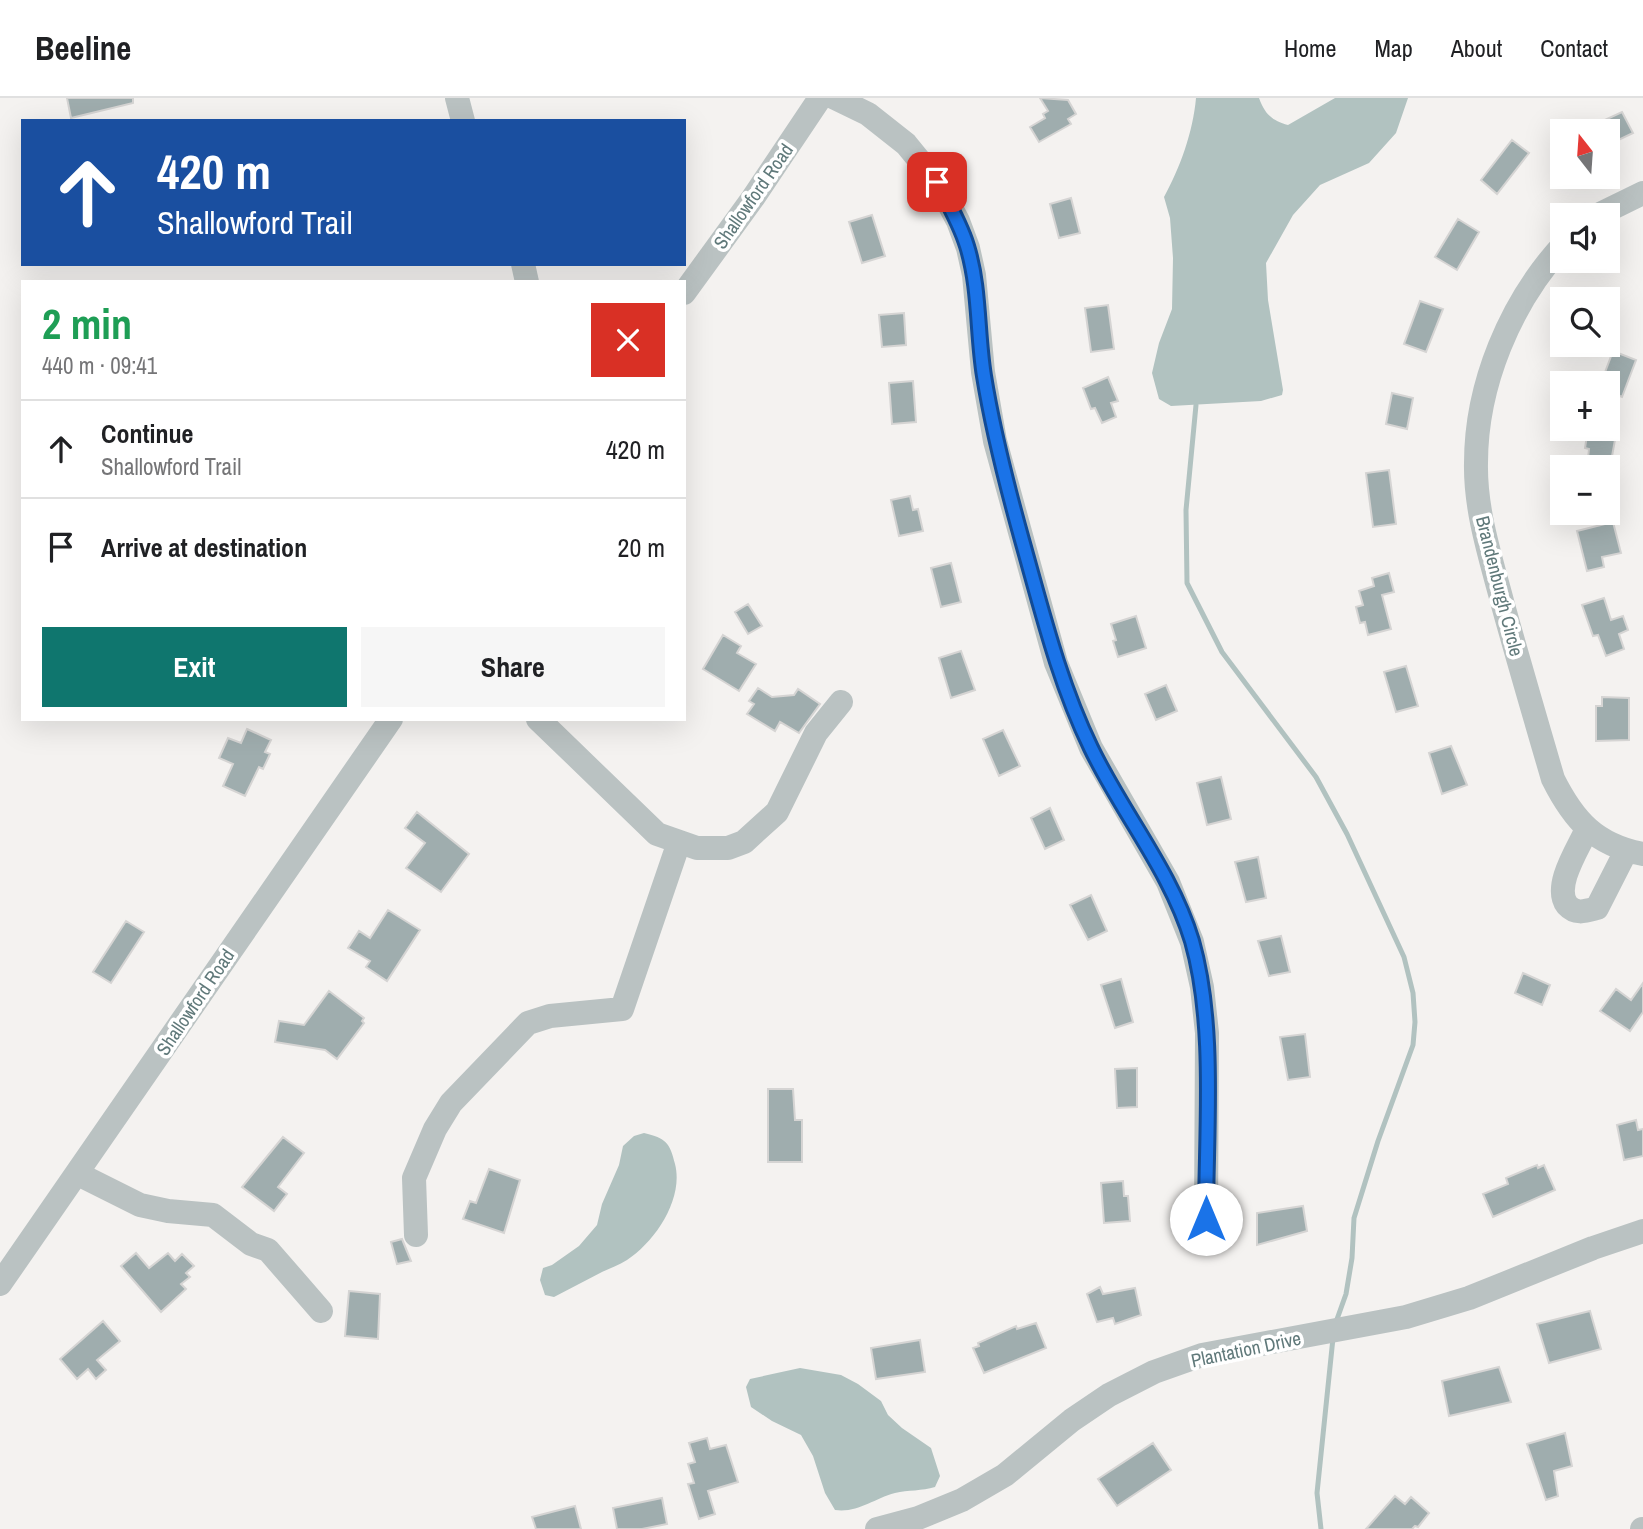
<!DOCTYPE html>
<meta charset="utf-8">
<style>
:root{--surface:#fff;--page:#f6f6f6;--text:#202124;--muted:#757577;--line:#e0e0e0;--accent:#0f766e}
body{margin:0;font-family:"Archivo Narrow",sans-serif;background:var(--page);color:var(--text);height:100vh;display:flex;flex-direction:column;font-size:26px;white-space:nowrap}
*{box-sizing:border-box;margin:0}
p{font-size:23px;color:var(--muted)}
.icon{flex:none;width:38px;height:38px;fill:none;stroke:currentColor;stroke-width:2;stroke-linecap:round;stroke-linejoin:round}
.map{position:relative;flex:1;overflow:hidden}
.panel{position:absolute;left:21px;top:182px;width:665px;height:441px;display:flex;flex-direction:column;background:var(--surface);border-radius:0px;box-shadow:0 7px 28px #0002}
.panel>*{flex:none}
.hud{position:absolute;left:21px;top:21px;width:665px;height:147px;border-radius:0px;box-shadow:0 7px 28px #0002;background:#1a4fa0;color:#fff;overflow:hidden}
.needle{width:46px;rotate:343deg}
.fabs{position:absolute;left:1550px;top:21px;display:grid;gap:14px}
.fabs a{display:grid;place-items:center;width:70px;height:70px;border-radius:0px;background:var(--surface);box-shadow:0 7px 28px #0002;font-size:35px}
.pin{position:absolute;display:grid;place-items:center;width:60px;height:60px;color:#fff;margin:-30px;border-radius:14px;box-shadow:0 4px 10px #0006}
.me{position:absolute;width:77px;margin:-38px;rotate:0deg;stroke-linejoin:round;filter:drop-shadow(0 0 5px #0008)}
.turn{display:flex;align-items:center;gap:24px;height:147px;padding:0 21px;font-size:32px}
.turn .icon{width:91px;height:91px;stroke-width:2.5}
.turn b{display:block;font-size:49px;line-height:60px}
.round{display:grid;place-items:center;flex:none;width:74px;height:74px;border-radius:0px;background:var(--page)}
.summary{display:flex;align-items:center;justify-content:space-between;height:119px;padding:0 21px}
h1{font-size:42px;font-weight:700;line-height:52px;color:#1e9e55}
.primary-button{display:flex;gap:14px;margin-top:auto;padding:14px 21px}
.primary-button a{flex:1;height:80px;border-radius:0px;background:var(--accent);color:#fff;font-size:28px;font-weight:700;line-height:80px;text-align:center}
.primary-button a+a{background:var(--page);color:var(--text)}
ul{padding:0;list-style:none}
li{display:flex;align-items:center;gap:21px;height:98px;padding:0 21px;border-top:2px solid var(--line)}
li div{flex:1}
li b{display:block;font-size:26px}
li em{font-style:normal}
header{display:flex;align-items:center;gap:42px;box-sizing:border-box;height:98px;padding:0 35px;background:var(--surface);border-bottom:2px solid var(--line)}
header strong{font-size:33px}
nav{display:flex;gap:38px;margin-inline-start:auto;font-size:24px}
.map>svg:first-child{display:block}
.water{fill:#b1c2c0}
.lines{fill:none;stroke-linecap:round;stroke-linejoin:round}
.stream{stroke:#b1c2c0;stroke-width:5}
.building{fill:#9fadae;stroke:#d5d4d3;stroke-width:2}
.minor{stroke:#bac2c2;stroke-width:24}
.route-casing{stroke:#114b97;stroke-width:18}
.route{stroke:#1a73e8;stroke-width:12}
.labels{text-anchor:middle;stroke-width:7;stroke-linejoin:round;paint-order:stroke}
.street-label{font-size:19px;fill:#60797a;stroke:#fff}
</style>
<header>
<strong>Beeline</strong>
<nav><a>Home</a><a>Map</a><a>About</a><a>Contact</a></nav>
</header>
<div class="map">
<svg width="1643" height="1431" viewBox="0 0 1643 1431">
<rect width="100%" height="100%" fill="#f4f2f0"/>
<path class="water" d="M1196,0h63c6,16 12,22 29,27l47,-27h73l-12,35 -27,30 -49,22 -27,30 -27,48 2,37 15,90 -1,5 -21,6 -90,5 -12,-7 -7,-26 7,-30 13,-34 1,-51 -3,-40 -6,-21c16,-29 29,-65 32,-99z
M644,1035c22,5 26,10 31,31 9,35 -20,78 -48,96 -8,5 -17,8 -25,12 -16,8 -32,17 -48,25l-9,-2 -5,-15 3,-12 9,-3 27,-19 18,-21 5,-21 17,-39 4,-19 11,-10z
M800,1270l41,7 17,9 23,17 7,14 14,13 29,20 9,28 -5,11c-13,4 -27,3 -40,6 -22,6 -37,20 -60,17l-10,-17 -12,-37 -12,-21 -29,-14 -21,-14 -5,-20 4,-8z"/>
<g class="lines">
<path class="stream" d="M1196,307l-10,105 1,73 35,69 94,125 31,57 57,123 9,36 2,29 -2,23 -35,96 -24,77 -2,40 -6,36 -10,28
M1321,1431l-4,-36 16,-155"/>
</g>
<path class="building" d="M67,0h66v5l-62,15z
M1040,0l28,2 8,14 -8,5 3,5 -32,18 -9,-15 15,-9 -2,-4 5,-3z
M1622,14l11,21 -25,12v-14h-27z
M1512,42l17,13 -32,41 -16,-14z
M1071,100l9,35 -21,5 -9,-34z
M872,117l13,41 -23,7 -13,-41z
M1458,121l21,13 -22,38 -22,-13z
M1420,203l23,8 -17,43 -22,-8z
M1108,207l6,44 -23,3 -6,-44z
M904,215l2,32 -24,2 -3,-32z
M1613,253l23,9 -14,37 -14,-6v-8h-7z
M1108,279l10,24 -7,2 5,14 -14,6 -7,-15 -4,1 -8,-21z
M913,283l3,41 -24,2 -3,-41z
M1392,295l21,5 -6,31 -21,-5z
M1588,331h29l-7,38h-23l2,-18 -4,-1z
M1389,372l7,54 -23,3 -7,-54z
M910,398l3,14 5,-1 5,22 -24,5 -8,-36z
M1613,424l8,31 -19,4 2,10 -17,4 -10,-40z
M951,465l10,39 -20,5 -10,-39z
M1389,475l5,19 -12,3 9,34 -23,6 -3,-13 -5,1 -4,-16 7,-2 -4,-14 15,-5 -2,-8z
M1604,500l7,22 12,-4 5,14 -9,4 5,15 -18,7 -8,-21 -5,1 -11,-31z
M748,506l14,22 -14,8 -13,-22z
M1136,518l10,32 -28,9 -5,-16 3,-1 -5,-16z
M723,537l18,11 -4,7 19,11 -17,27 -36,-22z
M961,553l14,39 -24,8 -12,-40z
M1406,568l12,40 -22,6 -12,-40z
M1166,587l11,26 -21,9 -11,-26z
M758,590l14,9 22,-2 4,-6 22,15 -21,29 -19,-11 -5,9 -28,-17 7,-10 -5,-3z
M1602,599l27,1v42l-33,1v-35h6z
M247,631l24,11 -6,12 5,2 -7,15 -4,-2 -14,29 -22,-10 10,-22 -14,-6 9,-20 13,5z
M1003,632l17,36 -21,10 -16,-37z
M1451,648l16,39 -25,9 -13,-41z
M1221,679l10,42 -24,6 -10,-42z
M1050,710l14,32 -19,9 -14,-31z
M417,714l52,42 -28,38 -35,-24 19,-25 -20,-15z
M1258,759l8,41 -20,4 -11,-40z
M1091,797l16,36 -19,9 -18,-35z
M388,812l32,20 -33,51 -21,-14 4,-6 -22,-13 11,-17 11,7z
M126,823l18,11 -33,51 -18,-11z
M1281,838l9,36 -21,4 -11,-35z
M1523,875l27,12 -8,20 -27,-12z
M1121,881l12,43 -18,6 -14,-43z
M1643,885v29l-13,19 -30,-20 16,-22 15,11z
M329,893l35,27 -2,3 2,2 -27,36 -12,-9 -50,-8 4,-21 25,4z
M1305,936l5,43 -22,3 -8,-43z
M1137,970v39l-20,1 -2,-39z
M768,991h25l2,31h7v42h-34z
M1636,1022l2,10 5,-1v27l-19,4 -7,-35z
M283,1039l21,16 -26,34 9,7 -13,17 -32,-24z
M1537,1067l1,3 6,-3 11,25 -62,27 -10,-23 25,-10 -2,-6z
M489,1071l31,11 -16,53 -41,-14 7,-18 6,2z
M1123,1083l1,15h4l2,25 -26,2 -3,-40z
M1303,1108l4,25 -50,14v-32z
M402,1141l9,22 -14,3 -6,-22z
M136,1155l13,15 19,-15 7,8 7,-7 12,12 -8,7 4,4 -9,7 5,5 -25,23 -40,-46z
M1100,1189l3,7 32,-6 6,27 -26,9 -2,-6 -16,4 -10,-28z
M349,1193l31,3 -2,45 -33,-3z
M1590,1213l11,38 -52,14 -12,-39z
M103,1223l17,20 -23,19 9,10 -10,9 -8,-10 -11,10 -17,-20z
M1036,1225l10,25 -62,25 -11,-25 6,-2 -1,-3 38,-17 1,3z
M920,1242l5,32 -49,7 -5,-31z
M1499,1269l12,35 -62,14 -7,-35z
M1565,1335l7,33 -18,5 4,25 -12,4 -19,-56z
M707,1340l3,11 16,-4 12,37 -30,9 7,23 -16,5 -11,-35 6,-1 -6,-19 7,-2 -6,-19z
M1153,1345l18,27 -54,36 -19,-27z
M1395,1398l10,8 6,-7 18,16 -11,14 -3,-1 -3,3h-46z
M662,1400l5,26 -25,5h-25l-4,-21z
M575,1408l6,23h-45l-4,-12z"/>
<g class="lines">
<path class="minor" d="M457,0l6,23
M835,0l33,16 38,30 31,38 21,39 10,27 6,27 9,97 12,69 61,222 35,85 77,134 24,60 10,45 5,46 -1,186
M1598,117l45,-22
M1563,147c-53,58 -87,140 -87,218 -1,48 15,96 27,142 16,58 33,116 50,174 21,42 43,66 90,75
M523,166l4,18
M684,195l69,-95 67,-100
M538,621l119,115 40,14h31l16,-6 33,-30 39,-79 25,-31
M1587,731c-9,20 -34,57 -20,76 9,10 19,6 30,3l29,-57
M78,1076l62,31 28,6 45,4 38,29 17,6 53,61
M416,1137l-2,-57 21,-49 16,-26 77,-80 22,-7 72,-7 57,-167
M0,1186l391,-565
M877,1431l41,-11 44,-18 43,-25 67,-55 37,-25 45,-23 48,-17 204,-38 63,-19 124,-50 50,-17
M1642,1431h1"/>
</g>
<g class="lines">
<defs>
<path id="route" d="M937,84c11,21 23,41 30,64 13,42 10,87 17,130 9,56 23,110 38,164 20,71 37,142 69,208 31,65 80,123 101,193 24,84 14,190 14,278"/>
</defs>
<use href="#route" class="route-casing"/>
<use href="#route" class="route"/>
</g>
<g class="labels">
<g class="street-label">
<text transform="translate(753 98) rotate(-55)" y="7">Shallowford Road</text>
<text transform="translate(1500 488) rotate(76)" y="7">Brandenburgh Circle</text>
<text transform="translate(195 904) rotate(-56)" y="7">Shallowford Road</text>
<text transform="translate(1246 1251) rotate(-12)" y="7">Plantation Drive</text>
</g>
</g>
</svg>
<div class="fabs">
<a><svg class="needle" viewBox="-14 -14 28 28"><path d="M0-13l5 13h-10z" fill="#e53935"/><path d="M0 13l5-13h-10z" fill="#757577"/></svg></a>
<a><svg class="icon" aria-label="sound" viewBox="0 0 24 24"><path d="M4 9h4l5-4v14l-5-4H4zM17 9q2 3 0 6"/></svg></a>
<a><svg class="icon" aria-label="search" viewBox="0 0 24 24"><circle cx="10" cy="10" r="6"/><path d="M15 15l6 6"/></svg></a>
<a>+</a>
<a>−</a>
</div>
<div class="pin" style="left:937px;top:84px;background:#d93025"><svg class="icon" aria-label="arrive" viewBox="0 0 24 24"><path d="M6 21V4h12l-3 4 3 4H6"/></svg></div>
<svg class="me" style="left:1206px;top:1121px" viewBox="-20 -20 40 40"><circle r="19" fill="#fff"/><path d="M0-13L10 11 0 6-10 11z" fill="#1a73e8"/></svg>
<div class="hud">
<div class="turn"><svg class="icon" aria-label="ahead" viewBox="0 0 24 24"><path d="M12 20V5M6 11l6-6 6 6"/></svg><div><b>420 m</b>Shallowford Trail</div></div>
</div>
<section class="panel">
<div class="summary"><div><h1>2 min</h1><p>440 m · 09:41</p></div><a class="round" style="background:#d93025;color:#fff"><svg class="icon" aria-label="close" viewBox="0 0 24 24"><path d="M6 6l12 12M18 6L6 18"/></svg></a></div>
<ul>
<li><svg class="icon" aria-label="ahead" viewBox="0 0 24 24"><path d="M12 20V5M6 11l6-6 6 6"/></svg><div><b>Continue</b><p>Shallowford Trail</p></div><em>420 m</em></li>
<li><svg class="icon" aria-label="arrive" viewBox="0 0 24 24"><path d="M6 21V4h12l-3 4 3 4H6"/></svg><div><b>Arrive at destination</b></div><em>20 m</em></li>
</ul>
<div class="primary-button"><a>Exit</a><a>Share</a></div>
</section>
</div>
